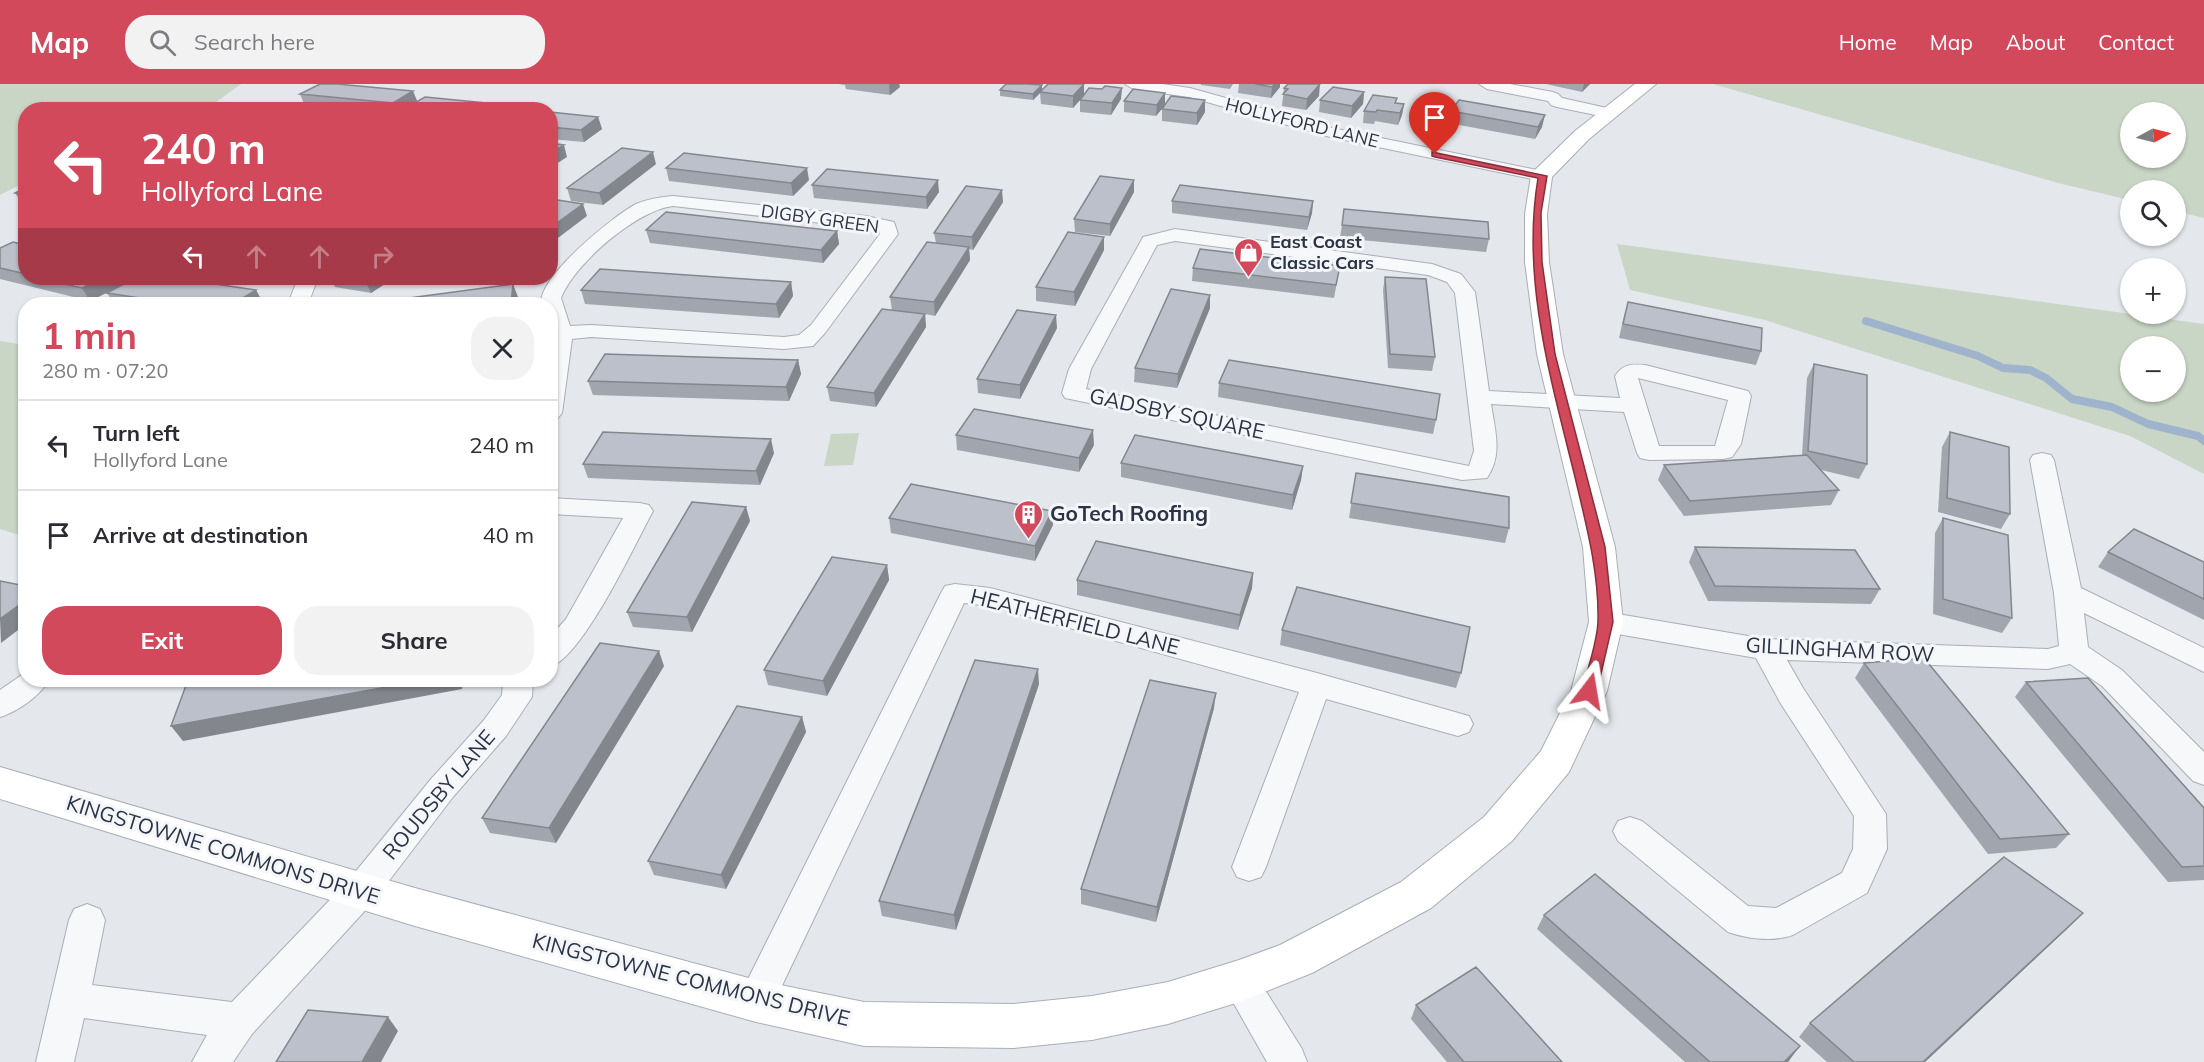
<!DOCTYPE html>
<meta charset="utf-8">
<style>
:root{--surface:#fff;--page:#f2f2f3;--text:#2b2b33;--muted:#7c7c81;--line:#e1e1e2;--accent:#d1495b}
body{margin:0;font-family:Mulish,sans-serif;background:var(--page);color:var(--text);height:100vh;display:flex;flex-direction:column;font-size:22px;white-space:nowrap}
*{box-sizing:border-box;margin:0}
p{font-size:20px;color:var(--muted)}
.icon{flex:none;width:33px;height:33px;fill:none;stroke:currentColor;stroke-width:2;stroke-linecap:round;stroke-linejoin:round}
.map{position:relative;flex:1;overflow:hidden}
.details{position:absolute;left:18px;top:213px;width:540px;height:390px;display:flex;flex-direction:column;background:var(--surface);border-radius:24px;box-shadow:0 2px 4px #0004}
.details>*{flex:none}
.guide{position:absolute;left:18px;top:18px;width:540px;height:183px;border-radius:24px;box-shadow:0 2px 4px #0004;background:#d1495b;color:#fff;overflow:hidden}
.needle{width:39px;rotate:83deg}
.tools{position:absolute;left:2120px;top:18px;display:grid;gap:12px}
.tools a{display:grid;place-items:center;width:66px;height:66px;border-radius:50%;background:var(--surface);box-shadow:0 2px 4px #0004;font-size:30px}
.pin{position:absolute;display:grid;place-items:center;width:51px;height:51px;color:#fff;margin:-62px -26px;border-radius:50% 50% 50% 0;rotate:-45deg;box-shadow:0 0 6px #0007}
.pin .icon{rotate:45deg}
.me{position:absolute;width:66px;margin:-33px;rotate:14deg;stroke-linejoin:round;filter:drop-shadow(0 0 4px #0008)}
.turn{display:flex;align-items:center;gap:21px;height:126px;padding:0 24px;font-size:27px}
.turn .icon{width:78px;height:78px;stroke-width:2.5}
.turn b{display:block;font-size:42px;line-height:51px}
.lanes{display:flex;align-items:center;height:57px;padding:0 24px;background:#0003;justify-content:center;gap:30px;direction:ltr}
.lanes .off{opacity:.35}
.round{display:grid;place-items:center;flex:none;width:63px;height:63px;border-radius:24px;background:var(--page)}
.headline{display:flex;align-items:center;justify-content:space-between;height:102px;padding:0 24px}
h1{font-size:36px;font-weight:700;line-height:45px;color:var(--accent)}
.cta{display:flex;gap:12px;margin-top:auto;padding:12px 24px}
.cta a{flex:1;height:69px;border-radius:24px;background:var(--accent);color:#fff;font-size:24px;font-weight:700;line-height:69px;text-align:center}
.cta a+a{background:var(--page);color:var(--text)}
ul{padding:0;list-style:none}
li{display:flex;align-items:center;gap:18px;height:90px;padding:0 24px;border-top:2px solid var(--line)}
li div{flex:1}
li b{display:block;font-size:22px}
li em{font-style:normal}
header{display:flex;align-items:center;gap:36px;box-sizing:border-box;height:84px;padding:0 30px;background:var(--accent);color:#fff}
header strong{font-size:28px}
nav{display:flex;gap:33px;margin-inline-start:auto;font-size:21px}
.search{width:420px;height:54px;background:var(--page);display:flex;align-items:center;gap:15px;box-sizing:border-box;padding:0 21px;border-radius:24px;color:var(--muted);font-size:22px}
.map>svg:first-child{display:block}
.green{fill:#c9d6c5;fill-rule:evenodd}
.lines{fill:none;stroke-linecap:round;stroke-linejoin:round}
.stream{stroke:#9fb4cc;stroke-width:8}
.street-casing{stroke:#a9aeb7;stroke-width:2}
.secondary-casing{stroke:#a9aeb7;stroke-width:2}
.street{fill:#f7f8fa;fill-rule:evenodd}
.secondary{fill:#fff;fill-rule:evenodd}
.wall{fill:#a1a5ae}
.shaded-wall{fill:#83868d}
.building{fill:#bbc0ca;stroke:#83868d;stroke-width:1.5}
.route{fill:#d1495b;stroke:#882f3b;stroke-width:1.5}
.labels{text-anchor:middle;stroke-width:6;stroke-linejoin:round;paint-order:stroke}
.far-street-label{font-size:18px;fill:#2b3445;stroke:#f4f6f9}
.far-poi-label{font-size:18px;font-weight:bold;fill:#2b3445;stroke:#f4f6f9;text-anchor:start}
.street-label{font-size:21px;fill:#2b3445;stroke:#f4f6f9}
.poi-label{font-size:21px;font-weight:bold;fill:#2b3445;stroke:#f4f6f9;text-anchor:start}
</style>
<header>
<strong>Map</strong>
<div class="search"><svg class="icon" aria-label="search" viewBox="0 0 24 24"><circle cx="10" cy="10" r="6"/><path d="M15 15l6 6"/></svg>Search here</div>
<nav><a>Home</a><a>Map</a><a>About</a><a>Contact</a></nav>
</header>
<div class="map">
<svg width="2204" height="978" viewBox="0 0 2204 978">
<rect width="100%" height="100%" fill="#e4e7ec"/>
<path class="green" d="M0,0h241l-26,19 -16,6 -173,1 -1,72 -25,13z
M1713,0h491v134l-29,-7v-21h-45v10l-68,-16zM2175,28v46h-45v-46z
M1617,160l587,80v150l-74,-38 -365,-116 -135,-30zM2175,262v46h-45v-46z
M0,257l25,4v192l-25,-8z
M859,349l-6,32 -29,1 7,-32z"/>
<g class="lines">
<path class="stream" d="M1866,237l112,35 25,12 27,2 16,8 26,21 40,8 36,17 50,12 6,5"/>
<defs>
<path id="street" d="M1125,0h37l28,4 142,40 210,43 6,1 3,4 -3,4 -6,1 -212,-44 -141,-40 -56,-8z
M1479,0h31l43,8 5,2 4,4 54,12 2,3 -8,5 -53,-11 -6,-2 -3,-4 -61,-12z
M673,112l193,20 28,6 4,12 -73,99 -12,13 -29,3 -193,-12 -19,2 -10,74 -4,5 -8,2v-116h-9c-2,-28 71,-87 95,-100 12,-5 25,-7 37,-8zM673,122l193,22 13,2 1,4 -69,91 -12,10 -15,2 -193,-12 -21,1 -9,-28c13,-34 76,-88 112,-92z
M1175,145l257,35 29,10 14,18 14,99 131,7 -5,-22c8,-12 16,-12 30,-11l103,26 3,5 -10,48 -9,13 -9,2 -74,1 -9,-2 -3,-5 -13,-41 -133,-8c4,26 12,51 -4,74l-25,2 -397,-82 -3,-5 7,-24 72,-128 2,-4zM1175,157l253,34 19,7 8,11 19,158 -5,15 -383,-77 5,-20 66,-124zM1638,294l90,22 -13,46h-56z
M298,194h20l-10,26h-20z
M2042,369l9,2 3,5 27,128 123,60v24l-120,-59 4,34 34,23 82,82v33l-11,-4 -91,-95 -32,-22 -22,5 -261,-9 16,28 83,126 1,35 -20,44 -74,42c-20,7 -45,4 -65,-3l-110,-91 -5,-10 5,-10 12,-4 12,4 106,85 28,2 66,-35 11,-24 1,-33 -73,-112 -25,-46 -150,-26 -10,-3 -4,-7 4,-7 10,-3 160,27 282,10 11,-3 -5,-53 -24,-133 3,-5z
M550,414l90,5 9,2 4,6c-18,33 -70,146 -103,156v-30l16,-18 57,-101 -73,-4z
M955,500l35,4 327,85 152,43 4,8 -4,8 -11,4 -132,-37 -60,168 -5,10 -12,4 -12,-4 -5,-10 67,-175 -309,-86 -26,-3 -195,410 -13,5 -13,-5 -6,-12 204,-408 4,-7z
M26,588v8h23c-9,16 -32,32 -49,37v-27z
M503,596h30l-1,17 -26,39 -53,61 -81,106 -120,131 -19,28h-41l15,-27 -123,-17 -10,44h-38l33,-142 5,-11 13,-5 13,5 5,11 -13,65 140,17 116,-121 83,-102 53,-59 18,-25z
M1239,880l13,5 50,80 5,13h-40l-46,-81 5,-12z"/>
<path id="secondary" d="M1635,0h21l-67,55 -37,38 -5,37 2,48 14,92 52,193 8,75 -16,69 -38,81 -57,69 -81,67 -119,65 -73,29 -71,22 -76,16 -78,8 -150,-2 -108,-24 -341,-96 -415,-127v-32l415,121 341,92 108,22 150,2 78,-8 76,-14 71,-22 41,-15 121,-63 83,-65 57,-66 30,-60 18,-69 -6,-75 -46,-193 -12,-92v-48l6,-38 3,-5 41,-40z"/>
</defs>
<use href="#street" class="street-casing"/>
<use href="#secondary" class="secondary-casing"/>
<use href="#street" class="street"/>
<use href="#secondary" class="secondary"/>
</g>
<path class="wall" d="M839,0h60l1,3 -10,8 -44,-6 -1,-4z
M1084,0v11l37,4 -10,16 -31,-3v-12l2,-2 -9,10 -32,-4 -1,-11 -7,7 -33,-4v-6h42z
M1201,0h32l-3,5 -29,-4z
M1239,0h41v3l-9,11 -33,-5z
M1546,0h44l-8,8z
M1284,4l35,8 -13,14 -24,-4z
M1364,8l-1,12 -12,14 -32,-6 1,-12z
M1165,9v12l-9,11 -32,-4v-11z
M300,10l117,7 102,5 1,4h-179l-36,-4z
M1397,19l7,1 -2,11 -4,10 -23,-4 -1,3 -11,-1 1,-12z
M1162,25l43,3 -8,13 -35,-4z
M1451,27l91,16 -7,12 -87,-16z
M550,28l48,5 4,12 -18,13 -34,-3z
M656,80l-53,41 -32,-4 -4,-13z
M666,84l143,12 -16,16 -124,-15z
M1134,96v12l-24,44 -35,-4 -1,-13z
M812,101l127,7 -12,17 -113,-11z
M26,104v18l-3,-1 -8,-12z
M1172,117h141l-1,12 -5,17 -135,-17z
M1003,118l-30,48 -4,-1 1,11 -35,56 -10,-2 1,13 -50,80 -46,-6 -3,-14 65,-77 -2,-13 46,-54 -2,-10z
M1342,141l147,14 -3,13 -146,-14z
M646,146l191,1 2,13 -16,19 -173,-20z
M26,161v33h102l2,2 126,10 7,13 -2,1h-147l-7,-11 15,-8 -32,16 -90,-22v-31z
M1104,166l-29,56 -39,-5v-14z
M1340,182l-6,32 -142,-17 1,-13z
M1385,193l50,80 -3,14 -44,-3 -5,-78z
M331,194h63l-23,15 -36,-6z
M791,198l2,14 -14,22 -194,-14 -4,-14z
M1210,211v13l-33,80 -43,-6 1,-14z
M1628,218l133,49 -5,14 -137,-27 5,-22z
M1057,244l-37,71 -42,-6 -1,-14z
M798,276l3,14 -12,27 -196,-6 -5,-14z
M1814,280l53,100 -8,15 -38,-9 18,20 -8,15 -147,11 -26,-36 6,-15 138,-10 5,-77z
M1219,299l217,37 -3,14 -215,-37z
M1950,348l60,82 -9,15 -63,-17 4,-65z
M956,351l138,10 -15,27 -122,-22z
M774,369l-14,32 -172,-7 -5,-14z
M1121,379l182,3 -2,14 -9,30 -171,-33z
M1356,389l153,55 -4,15 -156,-25z
M746,423l4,14 -58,111 -59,-5 -6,-15z
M1052,427l1,14 -18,36 -144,-28 -2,-15z
M1943,434l69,100 -10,15 -69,-19 2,-81z
M1695,463l185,42 -9,15 -163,-3 -19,-39z
M2108,468l96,10v58l-106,-53z
M887,481l2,15 -62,116 -59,-11 -4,-15z
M1253,489l-1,15 -14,42 -161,-35v-15z
M1282,546l179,43 -5,15 -176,-43z
M1864,579l205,171 -13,14 -68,6 -133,-176z
M664,582l-108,177 -66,-10 -8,-15z
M2026,598l178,126v72l-36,2 -153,-185z
M1039,600l-83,246 -74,-14 -3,-15z
M1214,624l-58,214 -75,-18v-15z
M802,633l4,15 -80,157 -72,-14 -6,-14z
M1544,831l246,145 -2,2h-103l-148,-133z
M2069,843l-144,135h-98l-28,-25 11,-14z
M1416,921l146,57h-115l-36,-43z"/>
<path class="shaded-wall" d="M889,0h10l1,3 -10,8z
M1084,0v11l-11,13v-12z
M1275,0h5v3l-9,11 1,-11z
M1320,0l-1,12 -13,14 1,-11z
M1584,0h6l-8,8z
M1042,1v6l-9,9v-6z
M1122,4l-1,11 -10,16 1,-12z
M413,7l5,12 -12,6 -11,1 -2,-7z
M1364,8l-1,12 -12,14 1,-12z
M1165,9v12l-9,11 1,-11z
M1205,16v12l-8,13v-12z
M1404,20l-2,11 -4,10 2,-12z
M1545,31l-3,12 -7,12 3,-12z
M598,33l4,12 -18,13 -3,-12z
M564,61l3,12 -17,11v-15z
M653,68l3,12 -53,41 -4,-12z
M807,84l2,12 -16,16 -2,-13z
M938,96l1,12 -12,17 -1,-12z
M1134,96v12l-24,44v-12z
M1002,106l1,12 -30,48 -1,-13z
M1313,117l-1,12 -5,17 2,-13z
M583,120l4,12 -37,28v-16z
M837,147l2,13 -16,19 -2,-13z
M1104,153v13l-29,56 -1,-14z
M969,163l1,13 -35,56 -1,-14z
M102,194h26l2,3 -40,20 -8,-13z
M369,194h25l-23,15 -6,-13z
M791,198l2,14 -14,22 -3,-14z
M513,200l5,13 -1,7h-10z
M256,206l7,13 -2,1h-28z
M1210,211v13l-33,80 1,-14z
M925,230l1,13 -50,80 -2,-14z
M1056,231l1,13 -37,71v-14z
M798,276l3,14 -12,27 -3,-14z
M1093,346l1,15 -15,27v-14z
M771,355l3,14 -14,32 -4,-14z
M1303,382l-2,14 -9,30 1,-15z
M746,423l4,14 -58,111 -5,-15z
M1052,427l1,14 -18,36v-15z
M887,481l2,15 -62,116 -4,-15z
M1253,489l-1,15 -14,42 2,-15z
M26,516v24l-25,19 -1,-24z
M659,567l5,15 -108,177 -7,-15z
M1038,585l1,15 -83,246 -2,-15z
M425,596h38l-1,9 -279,52 -12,-15z
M1216,609l-2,15 -58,214 1,-15z
M802,633l4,15 -80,157 -5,-14z
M2083,829l-14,14 -144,135h-2z
M388,933l10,14 -17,31h-19z
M1800,962l-12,16h-4z"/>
<path class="building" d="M320,0h17l76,7 -20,12 -93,-9z
M1006,0h21l15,1 -9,9 -33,-4z
M1048,0h36l-11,12 -33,-4z
M1255,0h20l-3,3z
M1288,0h32l-13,15 -24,-5 5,-5 -4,-1z
M1105,2l17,2 -10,15 -32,-3 9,-12 13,1z
M1333,3l31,5 -12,14 -32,-6z
M1133,5l32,4 -8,12 -33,-4z
M1373,11l24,3 -2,5 9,1 -4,9 -23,-3 -1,2 -12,-1z
M1171,12l34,4 -8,13 -35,-4z
M425,13l94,9 -6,4 -109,-1z
M1459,16l86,15 -7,12 -87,-16z
M224,19l26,4 -6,3h-34z
M550,28l48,5 -17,13 -31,-3z
M550,59l14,2 -14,8z
M622,64l31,4 -54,41 -32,-5z
M684,69l123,15 -16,15 -125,-15z
M827,85l111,11 -12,17 -114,-12z
M1100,92l34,4 -24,44 -36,-5z
M1180,101l133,16 -4,16 -137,-16z
M966,102l36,4 -30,47 -38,-4z
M26,104v7l-11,-2z
M550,115h1l32,5 -33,24z
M1344,125l144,13 1,17 -147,-14z
M666,128l171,19 -16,19 -175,-20z
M1068,148l36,5 -30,55 -38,-5z
M13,158l13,3v29l-26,-6v-20z
M927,158l42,5 -35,55 -44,-5z
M1200,165l140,17 -4,19 -143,-17z
M600,185l191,13 -15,22 -195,-14z
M1385,193l41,2 9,78 -45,-3z
M39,194h63l-20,10z
M135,194h39l82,12 -23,14h-54l-72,-11z
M351,194h18l-4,2z
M513,200l-2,20h-124v-3z
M1171,205l39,6 -32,79 -43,-6z
M1628,218l134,26 -1,23 -138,-27z
M882,225l43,5 -51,79 -47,-6z
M1017,226l39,5 -36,70 -43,-6z
M605,270l193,6 -12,27 -198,-6z
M1229,276l211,34 -4,26 -217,-37z
M1814,280l53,11v89l-59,-13z
M974,325l119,21 -14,28 -123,-23z
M603,348l168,7 -15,32 -173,-7z
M1950,348l59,15 1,67 -63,-16z
M1135,351l168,31 -10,29 -172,-32z
M1807,371l32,35 -149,11 -26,-36z
M1356,389l153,24v31l-158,-25z
M911,400l141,27 -17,35 -146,-28z
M692,418l54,5 -59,110 -60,-5z
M1943,434l65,17 4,83 -69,-19z
M2134,445l70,33v37l-96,-47z
M1096,457l157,32 -13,42 -163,-35z
M1695,463l160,3 25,39 -165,-3z
M832,473l55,8 -64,116 -59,-11z
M0,497l26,5v14l-26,19z
M1297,503l173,40 -9,46 -179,-43z
M600,559l59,8 -110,177 -67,-10z
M1924,574l145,176 -69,5 -136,-176z
M975,576l63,9 -84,246 -75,-14z
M2088,594l116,130v58l-22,1 -156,-185z
M188,596h237l-254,46z
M1150,596l66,13 -59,214 -76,-18z
M737,622l65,11 -81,158 -73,-14z
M2004,773l79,56 -160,149h-69l-44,-39z
M1595,790l205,172 -16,16h-74l-166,-147z
M1476,883l86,95h-98l-48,-57z
M308,926l80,7 -26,45h-86z"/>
<path class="route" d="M1432,68l115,24 -6,37 1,49 13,92 50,193 8,75 -16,69 -3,4h-10l-2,-4c5,-21 16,-50 16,-71 1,-48 -12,-96 -23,-143 -24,-97 -54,-198 -37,-299l-103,-21 -3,-1z"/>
<defs>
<symbol id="shop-pin" viewBox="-11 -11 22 30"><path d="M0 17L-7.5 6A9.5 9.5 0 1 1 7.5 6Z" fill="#d1495b" stroke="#f4f6f9"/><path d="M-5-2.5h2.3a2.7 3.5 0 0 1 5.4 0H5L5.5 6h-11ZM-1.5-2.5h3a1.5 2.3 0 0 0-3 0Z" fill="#fff"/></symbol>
<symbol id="building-pin" viewBox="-11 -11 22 30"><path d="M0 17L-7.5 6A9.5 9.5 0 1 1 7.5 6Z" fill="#d1495b" stroke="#f4f6f9"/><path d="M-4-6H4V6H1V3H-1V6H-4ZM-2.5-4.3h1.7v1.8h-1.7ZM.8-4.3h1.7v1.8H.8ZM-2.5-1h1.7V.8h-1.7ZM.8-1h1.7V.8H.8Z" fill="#fff"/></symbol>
</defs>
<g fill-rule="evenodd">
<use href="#shop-pin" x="1232" y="152" width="33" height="45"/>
<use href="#building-pin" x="1012" y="414" width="33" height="45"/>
</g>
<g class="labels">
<g class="far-street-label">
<text transform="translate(1302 39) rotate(14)" y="6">HOLLYFORD LANE</text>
<text transform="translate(820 135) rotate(8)" y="6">DIGBY GREEN</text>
</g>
<g class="far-poi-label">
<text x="1270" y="164">East Coast<tspan x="1270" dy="21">Classic Cars</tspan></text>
</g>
<g class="street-label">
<text transform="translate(1177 330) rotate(12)" y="7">GADSBY SQUARE</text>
<text transform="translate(1075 538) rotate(14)" y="7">HEATHERFIELD LANE</text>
<text transform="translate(1840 566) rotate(3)" y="7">GILLINGHAM ROW</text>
<text transform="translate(439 711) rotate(-50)" y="7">ROUDSBY LANE</text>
<text transform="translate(223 766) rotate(17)" y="7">KINGSTOWNE COMMONS DRIVE</text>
<text transform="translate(691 896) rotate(14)" y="7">KINGSTOWNE COMMONS DRIVE</text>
</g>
<g class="poi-label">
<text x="1050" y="437">GoTech Roofing</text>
</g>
</g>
</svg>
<div class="tools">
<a><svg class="needle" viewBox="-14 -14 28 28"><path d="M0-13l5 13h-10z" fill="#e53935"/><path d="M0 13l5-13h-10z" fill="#7c7c81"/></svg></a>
<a><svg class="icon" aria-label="search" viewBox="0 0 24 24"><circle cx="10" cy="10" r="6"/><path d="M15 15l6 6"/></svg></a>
<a>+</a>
<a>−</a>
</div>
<div class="pin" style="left:1435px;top:70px;background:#d93025"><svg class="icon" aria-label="arrive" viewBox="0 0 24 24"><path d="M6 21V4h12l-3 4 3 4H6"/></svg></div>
<svg class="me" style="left:1589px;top:607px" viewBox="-20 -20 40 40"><path d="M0-17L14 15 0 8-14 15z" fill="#d1495b" stroke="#fff" stroke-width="4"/></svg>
<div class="guide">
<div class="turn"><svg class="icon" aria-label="left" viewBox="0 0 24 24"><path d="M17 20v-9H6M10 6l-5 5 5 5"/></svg><div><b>240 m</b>Hollyford Lane</div></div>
<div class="lanes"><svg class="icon" aria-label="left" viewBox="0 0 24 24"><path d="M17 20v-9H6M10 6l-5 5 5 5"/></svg><svg class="icon off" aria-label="ahead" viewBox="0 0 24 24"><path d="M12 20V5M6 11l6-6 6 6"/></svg><svg class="icon off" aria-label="ahead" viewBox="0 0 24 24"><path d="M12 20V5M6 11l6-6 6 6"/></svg><svg class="icon off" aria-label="right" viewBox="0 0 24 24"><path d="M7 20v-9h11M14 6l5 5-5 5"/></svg></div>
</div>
<section class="details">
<div class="headline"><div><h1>1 min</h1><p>280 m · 07:20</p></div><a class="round"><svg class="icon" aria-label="close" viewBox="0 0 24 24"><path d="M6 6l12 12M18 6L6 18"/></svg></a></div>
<ul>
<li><svg class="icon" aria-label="left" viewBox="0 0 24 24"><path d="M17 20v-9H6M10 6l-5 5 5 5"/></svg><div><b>Turn left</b><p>Hollyford Lane</p></div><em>240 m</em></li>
<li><svg class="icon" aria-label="arrive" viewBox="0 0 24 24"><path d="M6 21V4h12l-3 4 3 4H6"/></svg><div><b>Arrive at destination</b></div><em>40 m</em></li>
</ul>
<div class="cta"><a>Exit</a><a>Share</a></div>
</section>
</div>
